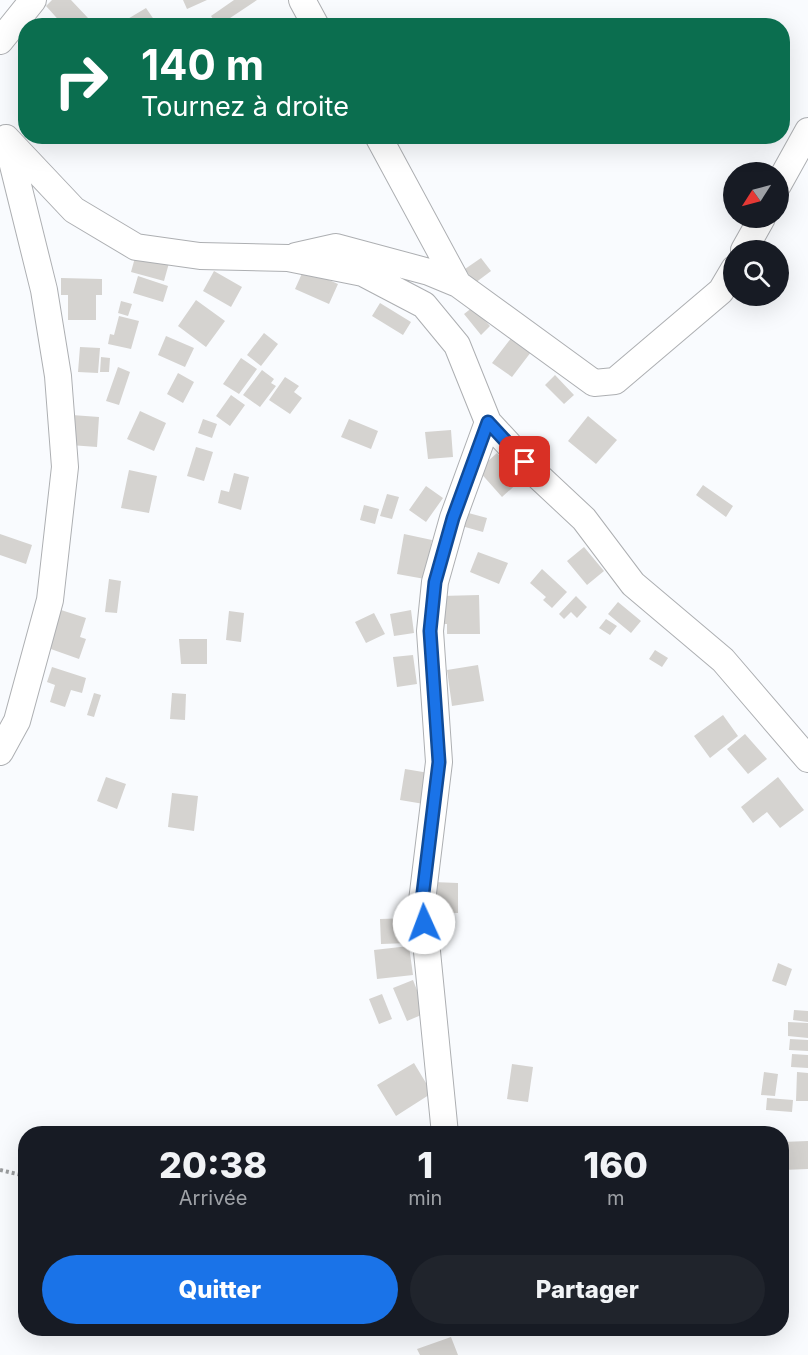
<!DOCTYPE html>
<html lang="fr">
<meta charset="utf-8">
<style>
:root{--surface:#171b24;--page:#20242c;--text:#f1f3f6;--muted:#9ea1a6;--accent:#1a73e8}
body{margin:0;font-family:Inter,sans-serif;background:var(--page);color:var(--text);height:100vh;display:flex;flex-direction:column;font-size:22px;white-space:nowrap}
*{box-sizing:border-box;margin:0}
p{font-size:20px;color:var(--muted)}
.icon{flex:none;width:33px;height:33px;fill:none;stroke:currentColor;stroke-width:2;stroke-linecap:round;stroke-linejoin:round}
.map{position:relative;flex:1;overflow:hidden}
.drawer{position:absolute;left:18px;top:1126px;width:771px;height:210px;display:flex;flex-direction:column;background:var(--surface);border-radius:24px;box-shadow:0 6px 24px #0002}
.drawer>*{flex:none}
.hud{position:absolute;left:18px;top:18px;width:772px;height:126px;border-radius:24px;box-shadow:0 6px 24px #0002;background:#0b6e4f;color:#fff;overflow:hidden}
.needle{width:39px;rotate:234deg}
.fabs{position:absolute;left:723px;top:162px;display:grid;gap:12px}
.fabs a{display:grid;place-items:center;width:66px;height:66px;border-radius:50%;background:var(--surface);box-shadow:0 6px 24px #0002;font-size:30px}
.pin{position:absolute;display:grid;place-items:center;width:51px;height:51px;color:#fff;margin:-26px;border-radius:12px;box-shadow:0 3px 9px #0006}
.me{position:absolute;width:66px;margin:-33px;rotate:358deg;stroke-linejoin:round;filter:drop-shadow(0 0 4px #0008)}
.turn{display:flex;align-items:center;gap:21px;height:126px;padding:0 24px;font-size:27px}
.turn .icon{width:78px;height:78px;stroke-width:2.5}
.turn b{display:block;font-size:42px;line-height:51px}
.eta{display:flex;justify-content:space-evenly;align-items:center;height:102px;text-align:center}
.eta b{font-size:36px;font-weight:800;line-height:42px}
.cta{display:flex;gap:12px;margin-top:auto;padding:12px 24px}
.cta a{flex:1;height:69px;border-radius:36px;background:var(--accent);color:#fff;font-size:24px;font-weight:800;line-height:69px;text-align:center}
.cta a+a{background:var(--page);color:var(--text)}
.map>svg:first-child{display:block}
.building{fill:#d5d3d0}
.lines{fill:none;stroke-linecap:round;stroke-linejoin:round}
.minor-casing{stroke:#adafb2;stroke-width:28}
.path{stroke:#9b9d9f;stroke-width:4;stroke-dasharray:3 3;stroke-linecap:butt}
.minor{stroke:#fff;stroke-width:26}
.route-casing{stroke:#114b97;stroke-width:15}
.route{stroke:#1a73e8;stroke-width:10}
</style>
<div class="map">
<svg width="808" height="1355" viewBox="0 0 808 1355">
<rect width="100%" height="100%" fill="#f9fbfe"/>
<path class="building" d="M52,0h19l17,18 -8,8h-16l-18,-20z
M183,0h24l-20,9z
M234,0h23l-39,26 -7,-10z
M146,8l11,16 -35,2 -1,-3z
M136,254l33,9 -5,18 -33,-9z
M481,258l10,13 -16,12 -10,-14z
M304,269l34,15 -9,20 -34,-15z
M214,271l28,16 -11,20 -28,-16z
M138,276l30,10 -5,16 -30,-9z
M61,278l41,1v16h-6v25h-28v-25h-7z
M196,300l29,21 -19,26 -28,-21z
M121,301l11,3 -4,12 -10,-3z
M380,303l31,19 -8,13 -31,-19z
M473,307l17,19 -9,9 -17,-21z
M119,316l20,5 -8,28 -23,-5 2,-10 4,1z
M264,333l14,11 -17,22 -14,-11z
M166,336l28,12 -9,19 -27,-12z
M512,337l19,15 -19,25 -20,-14z
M80,347l20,1 -2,25 -20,-1z
M101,357l9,1 -1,14h-9z
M241,358l16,11 -18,25 -16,-10z
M118,367l12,5 -11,33 -13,-4z
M262,370l12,9 -3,4 5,3 -16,21 -17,-12z
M178,373l16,9 -11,21 -16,-9z
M555,375l19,20 -10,9 -19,-19z
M285,377l14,9 -5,6 8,6 -12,16 -21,-14z
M231,395l14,10 -15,21 -14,-10z
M140,411l26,12 -12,28 -27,-12z
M72,415l27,2 -2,30 -27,-2z
M588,416l29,24 -21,24 -28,-23z
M203,419l14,5 -5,14 -14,-5z
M349,419l29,12 -7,18 -30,-12z
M451,430l2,27 -25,2 -3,-27z
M196,447l17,5 -9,29 -17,-5z
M497,453l24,27 -19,17 -24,-27z
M129,470l28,6 -8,37 -28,-5z
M234,473l15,4 -8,33 -23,-7 3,-13 8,2z
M703,485l30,21 -7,11 -30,-22z
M426,486l17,12 -17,24 -17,-12z
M387,494l12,3 -7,22 -12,-3z
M364,505l15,4 -4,15 -15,-4z
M461,511l26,7 -4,14 -25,-7z
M0,534l32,11 -6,19 -26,-9z
M404,534l28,6 -7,39 -28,-5z
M584,547l20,24 -17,14 -20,-24z
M478,552l30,11 -9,21 -29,-12z
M542,569l25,23 -15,16 -9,-8 3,-3 -16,-14z
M109,579l12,2 -4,32 -12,-1z
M479,595l1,39h-33v-10h-5l-1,-28z
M576,596l11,11 -10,11 -6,-6 -7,7 -5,-5z
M618,602l23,19 -10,12 -23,-19z
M61,610l25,8 -6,19 6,2 -7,20 -31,-11z
M411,610l3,23 -20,3 -4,-22z
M229,611l15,2 -3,29 -15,-2z
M374,613l11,21 -19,9 -11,-21z
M606,619l11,7 -7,9 -11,-7z
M179,639h28v25h-26z
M655,650l13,8 -6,9 -13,-8z
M413,655l4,29 -20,3 -4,-30z
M478,665l6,36 -32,5 -5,-36z
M52,667l34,11 -4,15 -11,-3 -6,17 -15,-5 5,-17 -8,-3z
M94,693l7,2 -7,22 -7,-2z
M172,693l14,1 -1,26 -15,-1z
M723,715l15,21 -28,22 -16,-22z
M745,734l22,25 -19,15 -21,-25z
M405,769l24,4 -5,31 -24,-4z
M106,777l20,7 -9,25 -20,-8z
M778,777l26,33 -24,18 -13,-16 -14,11 -12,-16z
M172,793l26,3 -4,35 -26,-4z
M433,882l25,1v30l-25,-1z
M410,918v25l-29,1 -1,-25z
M409,946l4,29 -36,4 -3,-29z
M778,963l14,6 -6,17 -14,-5z
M413,980l13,33 -19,8 -14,-33z
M382,994l10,25 -13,5 -10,-25z
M794,1010l14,1v11l-15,-2z
M788,1022l20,1v15l-20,-2z
M790,1039l18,1v11l-19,-1z
M792,1054l16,1v13l-17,-1z
M414,1063l18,30 -36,23 -19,-31z
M512,1064l21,3 -5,35 -21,-3z
M764,1072l14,2 -3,22 -14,-1z
M797,1072l11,1v28h-12z
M767,1098l26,2 -1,12 -26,-2z
M808,1141v28l-25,1 -1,-28z
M451,1337l7,18h-38l-3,-6z"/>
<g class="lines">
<defs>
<path id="minor" d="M302,0l14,26
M0,41l33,-41
M378,136l80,148
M6,138l68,72 62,37 64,9 88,2 75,15 61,32 33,40 31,77 50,54 46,43 49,65 90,76 85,99
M778,185l30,-54
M744,250l18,-32
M296,256l40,-9 93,25 29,12 136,99 21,-2 106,-90 13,-22
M0,752l17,-31 33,-121 15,-133 -7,-91 -14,-86 -37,-149
M445,1134l-23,-233 17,-139 -9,-131 5,-49 18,-64 35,-96"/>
</defs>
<use href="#minor" class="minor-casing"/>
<path class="path" d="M0,1170l26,6"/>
<use href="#minor" class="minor"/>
</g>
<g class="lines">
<defs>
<path id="route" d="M424,923l-2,-22 17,-139 -9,-131 5,-49 18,-64 35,-96 37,40"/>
</defs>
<use href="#route" class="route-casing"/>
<use href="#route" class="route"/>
</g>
</svg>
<div class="fabs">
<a><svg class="needle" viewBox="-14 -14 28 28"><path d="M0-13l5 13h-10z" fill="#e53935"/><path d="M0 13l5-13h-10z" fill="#9ea1a6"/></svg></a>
<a><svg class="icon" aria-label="search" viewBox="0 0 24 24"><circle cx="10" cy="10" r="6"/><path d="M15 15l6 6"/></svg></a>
</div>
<div class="pin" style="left:525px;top:462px;background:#d93025"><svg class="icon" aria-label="arrive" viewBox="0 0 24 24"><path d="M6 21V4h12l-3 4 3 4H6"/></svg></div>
<svg class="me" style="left:424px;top:923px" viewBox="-20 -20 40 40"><circle r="19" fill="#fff"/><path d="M0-13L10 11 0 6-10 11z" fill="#1a73e8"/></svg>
<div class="hud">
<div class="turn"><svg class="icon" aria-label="right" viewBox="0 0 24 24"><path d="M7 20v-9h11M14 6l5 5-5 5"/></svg><div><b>140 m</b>Tournez à droite</div></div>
</div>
<section class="drawer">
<div class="eta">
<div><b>20:38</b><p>Arrivée</p></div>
<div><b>1</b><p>min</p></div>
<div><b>160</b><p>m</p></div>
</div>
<div class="cta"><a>Quitter</a><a>Partager</a></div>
</section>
</div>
